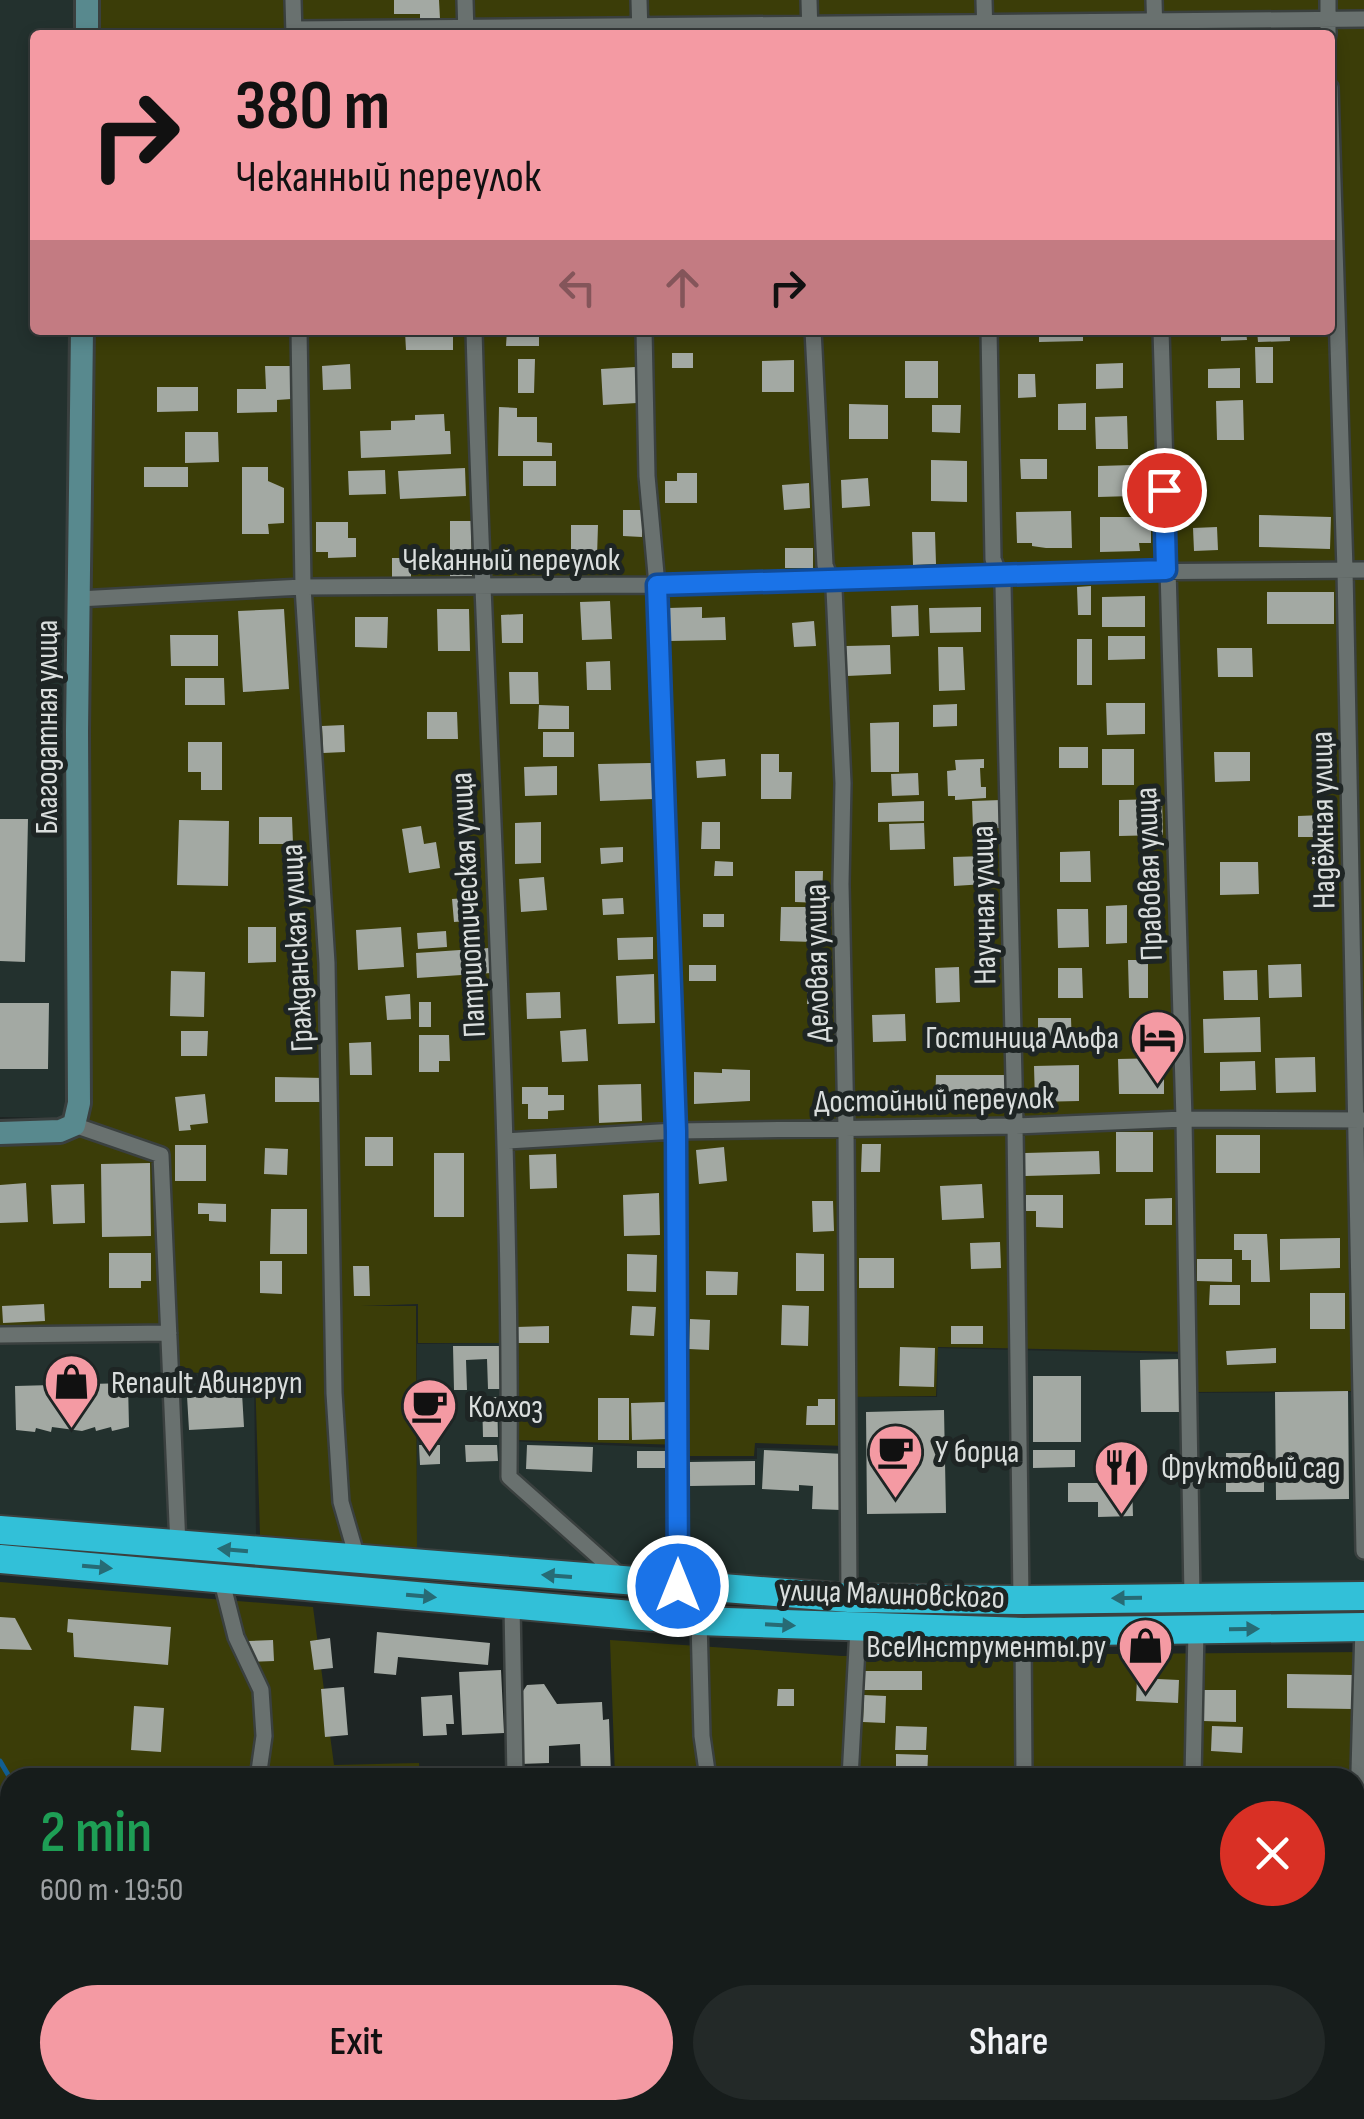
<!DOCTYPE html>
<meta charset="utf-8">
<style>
:root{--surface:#161c1b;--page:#232928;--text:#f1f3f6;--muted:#9ea1a3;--line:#353a3a;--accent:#f49aa3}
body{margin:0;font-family:"Sofia Sans Condensed",sans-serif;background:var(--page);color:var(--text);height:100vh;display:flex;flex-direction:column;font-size:38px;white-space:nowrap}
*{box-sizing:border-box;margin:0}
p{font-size:32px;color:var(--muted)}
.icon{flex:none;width:55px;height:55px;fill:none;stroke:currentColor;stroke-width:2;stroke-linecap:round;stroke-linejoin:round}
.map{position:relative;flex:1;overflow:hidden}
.details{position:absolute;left:0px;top:1768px;width:1365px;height:352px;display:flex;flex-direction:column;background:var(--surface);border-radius:30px 30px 0 0;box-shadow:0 5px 15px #0003,0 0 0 2px var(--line)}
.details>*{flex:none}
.top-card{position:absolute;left:30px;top:30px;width:1305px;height:305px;border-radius:10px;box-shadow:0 5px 15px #0003,0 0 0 2px var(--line);background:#f49aa3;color:#111;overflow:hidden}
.pin{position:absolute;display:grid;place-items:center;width:85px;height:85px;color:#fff;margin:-42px;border:5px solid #fff;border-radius:50%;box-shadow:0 2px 10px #0007}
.me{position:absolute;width:110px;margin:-55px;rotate:0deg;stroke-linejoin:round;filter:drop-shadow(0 0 8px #0008)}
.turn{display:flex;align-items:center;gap:35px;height:210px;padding:0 40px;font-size:45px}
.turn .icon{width:130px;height:130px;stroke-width:2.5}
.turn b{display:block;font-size:70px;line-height:85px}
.lanes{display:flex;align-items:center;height:95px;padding:0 40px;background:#0003;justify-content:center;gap:50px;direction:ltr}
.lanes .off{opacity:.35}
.round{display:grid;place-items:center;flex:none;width:105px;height:105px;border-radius:52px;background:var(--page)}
.summary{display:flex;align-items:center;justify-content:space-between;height:170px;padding:0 40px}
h1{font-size:60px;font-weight:600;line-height:75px;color:#1e9e55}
.cta{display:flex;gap:20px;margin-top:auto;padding:20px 40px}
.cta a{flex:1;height:115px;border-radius:60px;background:var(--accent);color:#111;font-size:40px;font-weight:600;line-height:115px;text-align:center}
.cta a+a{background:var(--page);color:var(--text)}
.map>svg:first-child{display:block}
.built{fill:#23312e}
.green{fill:#3b3d08}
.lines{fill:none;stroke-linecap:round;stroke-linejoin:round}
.stream{stroke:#125f93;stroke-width:5}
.building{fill:#a3a9a3}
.street-casing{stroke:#3a403f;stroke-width:20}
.secondary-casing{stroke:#3a403f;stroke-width:28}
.highway-casing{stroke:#3a403f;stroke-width:32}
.street{stroke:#69716f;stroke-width:15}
.secondary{stroke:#58898e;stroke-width:22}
.highway{stroke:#32c0d8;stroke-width:28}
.oneway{fill:#276b75}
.route-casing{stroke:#114b97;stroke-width:25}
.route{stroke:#1a73e8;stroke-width:18}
.labels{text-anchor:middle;stroke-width:10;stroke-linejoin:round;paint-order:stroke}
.street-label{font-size:32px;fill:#dadedd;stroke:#1e2524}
.poi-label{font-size:32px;fill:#dadedd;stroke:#1e2524;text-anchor:start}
</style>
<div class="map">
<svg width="1364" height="2119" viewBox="0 0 1364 2119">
<rect width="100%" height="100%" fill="#1e2524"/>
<path class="built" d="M0,0h75v35h-40v295h38l-5,788 -68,-1z
M162,1338l1,34 91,4 2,159 -256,-21v-173z
M505,1343l1,98 168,7 1,12 82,-1v-11l95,2 1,-53h84l1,-49 246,6v39l180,-1v191l-510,1 -437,-34v-206z"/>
<path class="green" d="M92,0h1272v1391l-171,1v-40l-255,-5 -2,49 -91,1v49l-90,-3 -1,13h-72v-11l-168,-5v-97h-96v-39l-57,2h55l1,244 -57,-5 -14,-48 -9,-190 -9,1 8,190 13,47 -89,-10 -5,-160 -79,-3 -2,-47 -174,4v-197h82l7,-802h1241v-295h-1238z
M0,1582l313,25 21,158 85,-2 1,14 -410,1v332h1345v-332l-740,-1 -5,-137 232,16 522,-4v467h-1364z"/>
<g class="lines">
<path class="stream" d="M0,1761l10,17
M445,2110l25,9"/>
</g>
<path class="building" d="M394,0h45l1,19h-20v-5h-26z
M412,330l41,1v19h-47l-1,-18z
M507,330h32v16h-33z
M1039,330h44v11l-44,1z
M1221,330h25l1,10 -26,1z
M1257,330h33v11l-32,1z
M1255,347h18v36h-17z
M672,353h21v15h-21z
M518,359h17l-1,34h-16z
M794,360v32h-32v-31z
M905,361h33v37h-33z
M1123,363v25l-27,1v-25z
M350,364l1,25 -28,1 -1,-24z
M265,366h26v33l-14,1v12l-40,1v-24h29z
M635,367l2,36 -34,2 -2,-36z
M1240,368v20h-32v-19z
M1018,374h17l1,23 -18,1z
M157,387h41v24l-41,1z
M1243,400l1,40h-27l-1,-39z
M1086,403v27h-28v-26z
M849,404l39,1v34h-39z
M932,405h29l-1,28 -28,-1z
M499,407l18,1v9h20v25l15,1v13h-54z
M444,414l1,17h5l1,23 -90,4 -1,-27 31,-1v-9l24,-1v-5z
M1127,416l1,33h-32l-1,-32z
M185,432h33l1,30 -34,1z
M1020,459h27v20h-26z
M931,460l36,1v41l-36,-1z
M523,461h33v25h-33z
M1133,465v10l6,-1v13l-6,1v8l-35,1v-31z
M144,467h44v20h-44z
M242,467h26v14l16,7v35l-16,1 1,10h-27z
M465,468l1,28 -66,3 -2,-28z
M385,470l1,24 -37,1 -1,-24z
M677,473h20v30h-32v-22h12z
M868,478l2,28 -28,2 -1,-28z
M809,483l1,25 -26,2 -2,-25z
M623,510h20l-1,27 -19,-1z
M1071,511l1,37h-26l-14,-2v-3h-15l-1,-31z
M1259,515l72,2 -1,32 -71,-2z
M1100,517h51v26h-12l1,8 -40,1z
M450,521h21l1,57h-22z
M316,522h32v16h8v19l-28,1v-6h-12z
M571,525h27l-1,32 -26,-1z
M1217,527l1,23 -24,1 -1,-23z
M912,532h23l1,32 -23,1z
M785,548h28v20h-28z
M392,558h19v20h-19z
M1091,586v29h-13l-1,-28z
M1267,592h67v32h-67z
M1145,596v31h-43v-30z
M610,601l2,38 -30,1 -2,-38z
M918,605l1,31 -27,1 -1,-31z
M702,607v11l23,-1 1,23 -57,1 -1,-33z
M981,607v25l-51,1 -1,-25z
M284,609l5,80 -46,3 -5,-81z
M437,609h32l1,42h-32z
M523,614v29h-21l-1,-28z
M355,617h33l-1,31 -32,-1z
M814,621l2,25 -22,1 -2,-24z
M170,635h48v31h-47z
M1108,636h37v23l-37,1z
M1077,639h15v46h-15z
M890,645l1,29 -44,2 -1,-30z
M938,647h25l2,43 -26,1z
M1217,648h35l1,29h-35z
M610,661l1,29h-24l-1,-28z
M509,672h29l1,32h-29z
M185,678h39l1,27h-40z
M1106,703h39v31l-38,1z
M957,704v22l-24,1v-22z
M539,705l30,1v23h-31z
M427,712h30l1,27h-31z
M899,722v50h-28l-1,-49z
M344,725l1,27 -22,1 -1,-27z
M543,732h31v25h-31z
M188,742h34v48h-21v-18h-13z
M1059,747h29v21h-29z
M1102,749h32v36h-32z
M1214,752h36v29l-35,1z
M761,754h18v18h13l-1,27h-30z
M725,759l1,17 -29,2 -1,-17z
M984,759v9h-4l1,19h5v11l-31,2v-4h-7l-1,-25 9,-1 -1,-10z
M651,763l2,36 -53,2 -2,-37z
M557,766v29l-32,1 -1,-29z
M918,773l1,22 -27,1 -1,-22z
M1162,799l1,36 -44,1v-36z
M1001,800v28l-28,1 -1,-28z
M924,801v20l-46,1v-19z
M1323,815l1,22h-26v-21z
M259,817h33l1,27h-34z
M0,819h28l-3,143 -25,-1z
M179,820l50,1 -1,65 -51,-1z
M541,822v41l-26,1v-41z
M702,822h18v27h-19z
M924,823l1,26 -35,1 -1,-26z
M421,826l3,18 12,-2 4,26 -31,5 -7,-44z
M623,847v15l-22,2 -1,-16z
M1090,851l1,31h-31v-30z
M984,856l1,28 -31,2 -1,-29z
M715,861l18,1v14h-19z
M1220,862h38l1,32 -39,1z
M795,871h28l-1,32 -27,-1z
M544,877l3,33 -26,2 -2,-33z
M466,898l1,23 -13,1 -2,-23z
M623,898l1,16 -21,1 -1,-16z
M1127,905v38l-21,1v-38z
M781,907h33v35l-34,-1z
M1057,909h31l1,38 -31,1z
M703,914h21v13h-21z
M248,927h28v35l-28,1z
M401,927l3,40 -46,3 -2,-40z
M446,931l1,16 -29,2 -1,-16z
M653,937v22l-35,1 -1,-22z
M489,948l2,25 -74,5 -1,-25z
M1128,960h20v38h-19z
M1301,964l1,33 -33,1 -1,-33z
M689,965h27v16h-27z
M959,967l1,35 -24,1 -1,-35z
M1058,968h24l1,30h-25z
M1257,970l1,30h-34l-1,-29z
M171,971l34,1 -1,45 -34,-1z
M654,974l1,49 -37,1 -2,-48z
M808,977h22v27h-23z
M560,992l1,26 -34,1 -1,-26z
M410,994l1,25 -24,1 -2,-24z
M419,1002h12v25h-12z
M0,1003h49l-1,66h-48z
M905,1014l1,27 -33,1 -1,-27z
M1260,1017l1,35 -57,1 -1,-34z
M1038,1018h33l1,30 -34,1z
M586,1029l2,32 -26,1 -2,-31z
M181,1031h27l-1,25h-26z
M419,1035h30l1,26h-11v11h-20z
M371,1042l1,33h-22l-1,-32z
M1315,1057l1,35 -40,1 -1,-35z
M1164,1058v36h-45l-1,-35z
M1255,1061l1,29 -36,1v-29z
M1079,1065v36l-44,1 -1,-36z
M722,1069l28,1v31l-56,3v-32l28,1z
M936,1075h74v32l-75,-1z
M275,1077l50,1v24h-50z
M641,1084l1,37 -43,2 -1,-38z
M522,1087h26v8h16v15l-16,1v8h-20v-15h-6z
M205,1094l3,29 -18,2 1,5 -12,1 -4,-34z
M1116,1132h37v40h-37z
M1216,1135h44v38h-44z
M365,1137h28v29h-28z
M862,1144h19l-1,28h-19z
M175,1145h31v36h-31z
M724,1147l3,34 -28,3 -3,-34z
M265,1148l23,1 -1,26 -23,-1z
M1099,1151l1,23 -75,2v-23z
M434,1153h30v64h-30z
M556,1154l1,34 -27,1 -1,-34z
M150,1163l1,73 -49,1 -1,-73z
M26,1183l2,39 -28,1v-38z
M84,1184l1,39 -32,1 -2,-39z
M982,1184l2,34 -42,2 -2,-34z
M659,1193l1,42 -36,1 -1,-41z
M1026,1195h37v33l-27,-1v-16h-11z
M1172,1198v27h-27v-26z
M812,1201h21l1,30 -21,1z
M198,1203l28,1v18l-17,-1v-7h-11z
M271,1209h36v45h-37z
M1234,1234h33l3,48h-19v-22h-9v-10h-8z
M1340,1238v30l-60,2v-31z
M1000,1242l1,26 -30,1 -1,-26z
M109,1253h42v28h-10v7h-32z
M796,1253l28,1v37h-28z
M627,1254l30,1 -1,37 -29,-1z
M859,1258h35v30h-35z
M1197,1259h35v23l-35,-1z
M260,1261h22v33l-22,-1z
M353,1266h16l1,30h-16z
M706,1271l32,1 -1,23h-31z
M1210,1285h30v20h-31z
M1310,1293h35v36h-35z
M44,1304l1,17 -42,2 -1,-17z
M782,1305l27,1 -1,40 -27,-1z
M632,1306l24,1 -2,29 -24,-1z
M690,1319l20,1 -1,30 -20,-1z
M549,1326v17h-32l-1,-16z
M951,1326h32v18h-32z
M453,1346h49v43h-14l-1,-30 -21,1 1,30h-13z
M900,1347l35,1 -1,39 -35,-1z
M1276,1348v15l-49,2 -1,-14z
M1181,1359l1,53h-41l-1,-52z
M1033,1376h48v66h-48z
M128,1383l1,44 -17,4 -1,-4 -15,4 -1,-4 -13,4 -30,-4 -1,5 -15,-4 -1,4 -19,-2 -1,-44z
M1348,1391l1,108 -73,1 -1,-108z
M242,1393l2,34 -55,3 -2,-34z
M421,1396h33v24h-32z
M482,1397h15l1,40h-15z
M598,1398h31v42h-31z
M818,1399h17v26h-29l1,-19h11z
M666,1402v37l-34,1 -1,-37z
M944,1410l2,103 -79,1 -1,-102z
M419,1445h21v19l-20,1z
M465,1445h32l1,16 -32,1z
M527,1445l66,2 -1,25 -66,-3z
M764,1450l80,4 -3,56 -29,-1 1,-23 -14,-1v6l-37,-2z
M1033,1450h42v17l-42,1z
M637,1451h34v17h-34z
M1226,1453h38v39h-38z
M755,1461v24l-65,1 -1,-24z
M1068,1483h64l1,33 -35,1v-15h-30z
M0,1617l15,1 17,32 -32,-1z
M68,1619l103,8 -3,38 -94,-8 -1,-24 -6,-1z
M377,1632l113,11 -2,22 -90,-8 -2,18 -22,-2z
M330,1638l3,30 -19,2 -4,-29z
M273,1640l1,21 -25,1 -1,-21z
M501,1670l3,63 -42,2 -3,-63z
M862,1671h60v19h-60z
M1287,1674l66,1v34l-66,-1z
M1137,1678l42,2 -1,23 -42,-2z
M544,1684l13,20 45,-2 1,18 6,-1 2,57 -30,1 -1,-33 -31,2v17l-29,1 -3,-64 10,-15z
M344,1687l4,48 -23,2 -4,-48z
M778,1689h16v17h-17z
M1203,1690h33v32l-33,-1z
M452,1695l2,29h-8l1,11 -24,1 -2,-39z
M864,1695l22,1 -1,27 -22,-1z
M134,1706l30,2 -3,44 -30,-2z
M896,1726l31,1 -1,23h-31z
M1212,1726l31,1 -1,26 -31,-2z
M896,1754l32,1 -1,23h-31z
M349,2110h19l6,9h-39z
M792,2110h37l1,6 -36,3z
M1268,2110h34v9h-34z"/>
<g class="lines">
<defs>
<path id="street" d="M293,0l1,35
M465,0l1,35
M639,0l1,35
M809,0l1,35
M984,0l1,35
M1154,0l1,35
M1328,0v35
M294,29l1070,-10
M1330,87l15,483 19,981
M299,330l4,257 24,376 7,430 7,109 17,59
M474,330c10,382 38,764 35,1147l111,99
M644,330l3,146 10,109 19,546 3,455
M813,330l12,235 9,24 9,194 -2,101 5,245 3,469
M989,330l4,229 10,26 12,541 6,474
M1161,330l23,789 8,478
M78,599l225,-12 354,-2 341,-12 366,-3
M74,1125l87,30 17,391
M506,1141l170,-10 339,-5 169,-7 180,1
M0,1335l169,-2
M221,1578l15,59 25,53 3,46 -6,42
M512,1605l3,173
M699,1621l3,115 6,42
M1023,1632l1,146
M850,1778l8,-149
M1193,1778l3,-149
M1355,1916l8,-289
M0,2091l10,-9
M41,2110l8,9
M493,2110l11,9
M610,2110l6,9
M839,2110v9
M1017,2110v9
M399,2119l11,-9
M759,2119l1,-9
M1189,2119v-9
M1350,2119v-9"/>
<path id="secondary" d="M87,35v-35
M0,1133l60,-2 14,-6 5,-22 -2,-372 5,-401"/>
<path id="highway" d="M0,1530l849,68 172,2 343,-4
M0,1559l699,62 324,11 341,-5"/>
</defs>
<use href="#street" class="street-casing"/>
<use href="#secondary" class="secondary-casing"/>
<use href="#highway" class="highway-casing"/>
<use href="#street" class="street"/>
<use href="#secondary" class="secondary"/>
<use href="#highway" class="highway"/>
</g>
<defs><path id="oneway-solid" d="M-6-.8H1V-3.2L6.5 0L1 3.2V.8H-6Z" transform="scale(2.5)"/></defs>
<g class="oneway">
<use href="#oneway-solid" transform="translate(233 1550) rotate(-175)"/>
<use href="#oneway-solid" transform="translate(97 1567) rotate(5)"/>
<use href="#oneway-solid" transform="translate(557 1576) rotate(-176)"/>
<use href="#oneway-solid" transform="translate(421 1596) rotate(5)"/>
<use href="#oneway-solid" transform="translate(1127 1598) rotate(179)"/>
<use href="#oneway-solid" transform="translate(780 1625) rotate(3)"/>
<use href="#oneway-solid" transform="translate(1244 1629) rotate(-1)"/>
</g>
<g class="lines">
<defs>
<path id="route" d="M678,1586l-2,-455 -19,-546 509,-15 -2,-80"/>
</defs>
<use href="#route" class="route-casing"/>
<use href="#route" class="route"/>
</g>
<defs>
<symbol id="hotel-pin" viewBox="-11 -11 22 30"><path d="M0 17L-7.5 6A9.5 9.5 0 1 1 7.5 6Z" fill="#f49aa3" stroke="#1e2524"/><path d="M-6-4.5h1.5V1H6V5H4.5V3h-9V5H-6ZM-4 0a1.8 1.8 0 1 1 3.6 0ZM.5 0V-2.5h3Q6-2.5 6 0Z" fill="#111"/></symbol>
<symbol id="shop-pin" viewBox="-11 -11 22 30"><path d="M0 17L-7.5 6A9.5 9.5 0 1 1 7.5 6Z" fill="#f49aa3" stroke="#1e2524"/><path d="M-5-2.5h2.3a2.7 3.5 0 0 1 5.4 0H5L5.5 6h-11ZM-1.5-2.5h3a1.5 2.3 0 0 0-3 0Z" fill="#111"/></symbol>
<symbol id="cafe-pin" viewBox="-11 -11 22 30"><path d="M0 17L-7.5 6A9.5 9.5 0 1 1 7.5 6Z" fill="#f49aa3" stroke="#1e2524"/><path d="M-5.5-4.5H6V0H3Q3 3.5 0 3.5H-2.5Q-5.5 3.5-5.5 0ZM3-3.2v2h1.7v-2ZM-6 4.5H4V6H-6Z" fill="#111"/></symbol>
<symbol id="restaurant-pin" viewBox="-11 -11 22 30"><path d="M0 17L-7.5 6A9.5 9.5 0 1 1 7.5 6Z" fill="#f49aa3" stroke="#1e2524"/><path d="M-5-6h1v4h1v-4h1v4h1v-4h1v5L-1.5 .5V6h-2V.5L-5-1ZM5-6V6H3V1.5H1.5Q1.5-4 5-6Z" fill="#111"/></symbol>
</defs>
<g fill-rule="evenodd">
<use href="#hotel-pin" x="1126" y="1006" width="63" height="86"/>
<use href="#shop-pin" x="40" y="1350" width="63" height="86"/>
<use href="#cafe-pin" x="398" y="1374" width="63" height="86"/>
<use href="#cafe-pin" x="864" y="1420" width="63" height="86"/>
<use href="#restaurant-pin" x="1090" y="1436" width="63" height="86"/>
<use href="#shop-pin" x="1114" y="1614" width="63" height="86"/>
</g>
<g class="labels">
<g class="street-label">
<text x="511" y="570">Чеканный переулок</text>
<text transform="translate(46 727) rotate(-90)" y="11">Благодатная улица</text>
<text transform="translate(1322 820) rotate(-91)" y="11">Надёжная улица</text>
<text transform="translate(1148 874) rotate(-92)" y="11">Правовая улица</text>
<text transform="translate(467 905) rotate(-93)" y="11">Патриотическая улица</text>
<text transform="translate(983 905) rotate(-91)" y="11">Научная улица</text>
<text transform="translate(296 948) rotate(-93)" y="11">Гражданская улица</text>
<text transform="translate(816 963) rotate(-91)" y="11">Деловая улица</text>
<text transform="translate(934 1099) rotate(-1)" y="11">Достойный переулок</text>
<text transform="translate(892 1593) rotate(2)" y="11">улица Малиновского</text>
</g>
<g class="poi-label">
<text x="1119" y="1048" text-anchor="end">Гостиница Альфа</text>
<text x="111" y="1393">Renault Авингруп</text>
<text x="468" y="1417">Колхоз</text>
<text x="935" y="1462">У борца</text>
<text x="1161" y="1478">Фруктовый сад</text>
<text x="1106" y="1657" text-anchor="end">ВсеИнструменты.ру</text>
</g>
</g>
</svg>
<div class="pin" style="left:1164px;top:490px;background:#d93025"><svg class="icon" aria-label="arrive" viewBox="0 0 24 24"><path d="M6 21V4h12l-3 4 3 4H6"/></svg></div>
<svg class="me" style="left:678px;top:1586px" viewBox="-20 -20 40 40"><circle r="17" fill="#1a73e8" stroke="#fff" stroke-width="3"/><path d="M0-11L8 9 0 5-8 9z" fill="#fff"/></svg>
<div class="top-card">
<div class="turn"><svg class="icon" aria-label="right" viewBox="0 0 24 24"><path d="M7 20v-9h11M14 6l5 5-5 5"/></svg><div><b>380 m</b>Чеканный переулок</div></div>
<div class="lanes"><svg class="icon off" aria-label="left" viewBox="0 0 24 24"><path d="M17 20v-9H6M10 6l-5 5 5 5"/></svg><svg class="icon off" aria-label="ahead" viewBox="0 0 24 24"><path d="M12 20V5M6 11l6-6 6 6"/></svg><svg class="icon" aria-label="right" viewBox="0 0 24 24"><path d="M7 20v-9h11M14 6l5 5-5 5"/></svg></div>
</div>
<section class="details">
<div class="summary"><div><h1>2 min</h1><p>600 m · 19:50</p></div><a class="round" style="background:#d93025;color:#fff"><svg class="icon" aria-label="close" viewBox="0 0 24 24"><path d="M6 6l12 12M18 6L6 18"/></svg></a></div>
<div class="cta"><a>Exit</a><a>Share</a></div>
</section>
</div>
